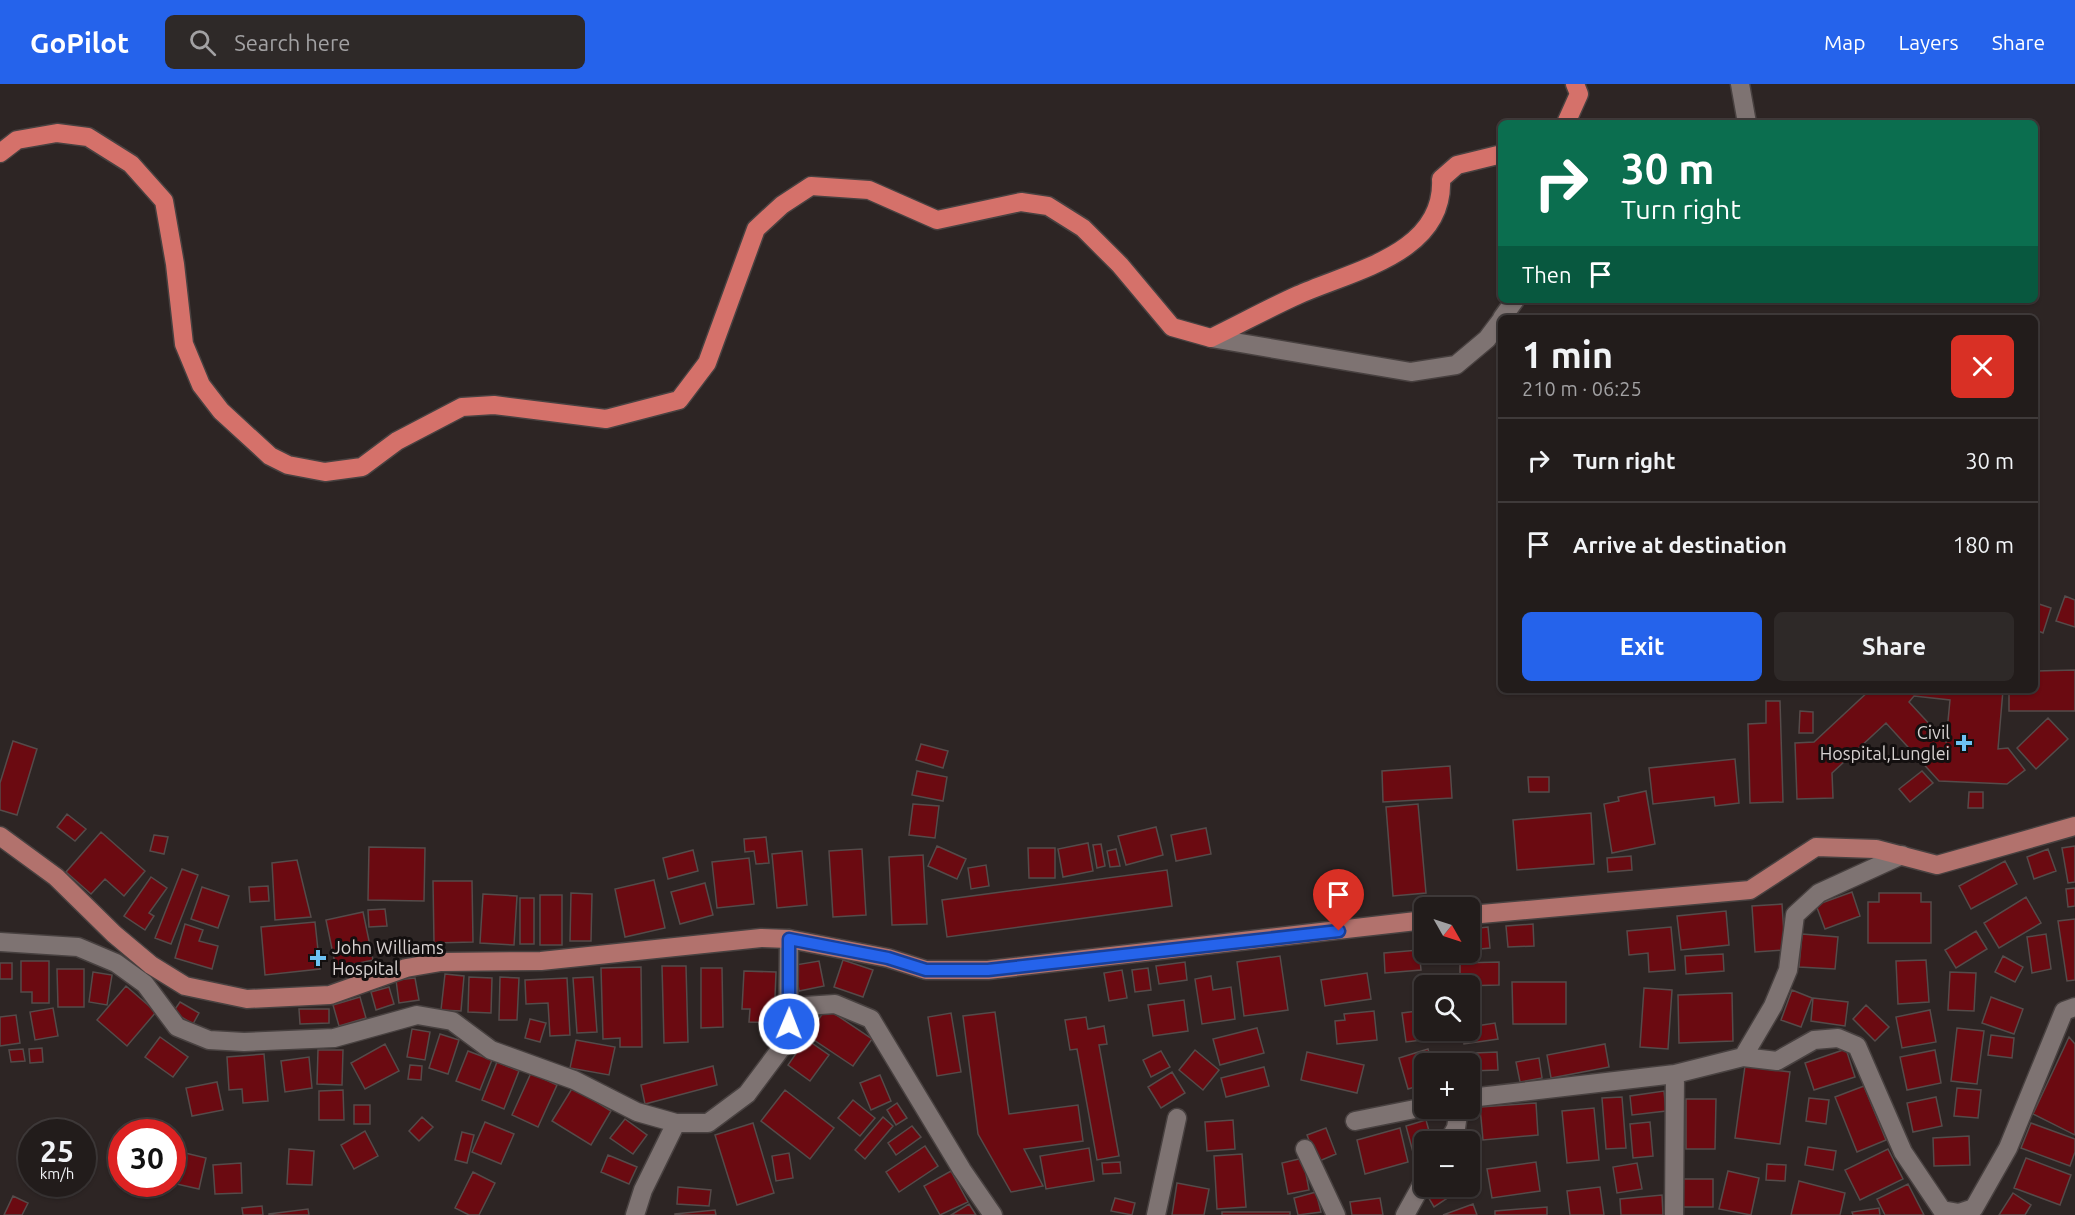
<!DOCTYPE html>
<meta charset="utf-8">
<style>
:root{--surface:#221c1b;--page:#2e2928;--text:#f1f3f6;--muted:#a2a1a3;--line:#3f3a3a;--accent:#2563eb}
body{margin:0;font-family:Ubuntu,sans-serif;background:var(--page);color:var(--text);height:100vh;display:flex;flex-direction:column;font-size:22px;white-space:nowrap}
*{box-sizing:border-box;margin:0}
p{font-size:20px;color:var(--muted)}
.icon{flex:none;width:33px;height:33px;fill:none;stroke:currentColor;stroke-width:2;stroke-linecap:round;stroke-linejoin:round}
.map{position:relative;flex:1;overflow:hidden}
.details{position:absolute;left:1498px;top:231px;width:540px;height:378px;display:flex;flex-direction:column;background:var(--surface);border-radius:9px;box-shadow:0 2px 4px #0004,0 0 0 2px var(--line)}
.details>*{flex:none}
.top-card{position:absolute;left:1498px;top:36px;width:540px;height:183px;border-radius:9px;box-shadow:0 2px 4px #0004,0 0 0 2px var(--line);background:#0b6e4f;color:#fff;overflow:hidden}
.needle{width:39px;rotate:129deg}
.tools{position:absolute;left:1414px;top:813px;display:grid;gap:12px}
.tools a{display:grid;place-items:center;width:66px;height:66px;border-radius:9px;background:var(--surface);box-shadow:0 2px 4px #0004,0 0 0 2px var(--line);font-size:30px}
.speed{position:absolute;left:18px;top:1035px;display:flex;gap:12px;font-size:30px;font-weight:700;text-align:center}
.speed>*{display:grid;place-content:center;width:78px;height:78px;border-radius:50%;background:var(--surface);box-shadow:0 2px 4px #0004,0 0 0 2px var(--line);line-height:1}
.speed small{font-size:15px;font-weight:400}
.speed .limit{border:9px solid #d22;background:#fff;color:#111}
.pin{position:absolute;display:grid;place-items:center;width:51px;height:51px;color:#fff;margin:-62px -26px;border-radius:50% 50% 50% 0;rotate:-45deg;box-shadow:0 0 6px #0007}
.pin .icon{rotate:45deg}
.me{position:absolute;width:66px;margin:-33px;rotate:1deg;stroke-linejoin:round;filter:drop-shadow(0 0 4px #0008)}
.turn{display:flex;align-items:center;gap:21px;height:126px;padding:0 24px;font-size:27px}
.turn .icon{width:78px;height:78px;stroke-width:2.5}
.turn b{display:block;font-size:42px;line-height:51px}
.then{display:flex;align-items:center;height:57px;padding:0 24px;background:#0003;gap:12px;font-size:22px}
.round{display:grid;place-items:center;flex:none;width:63px;height:63px;border-radius:9px;background:var(--page)}
.headline{display:flex;align-items:center;justify-content:space-between;height:102px;padding:0 24px}
h1{font-size:36px;font-weight:700;line-height:45px}
.cta{display:flex;gap:12px;margin-top:auto;padding:12px 24px}
.cta a{flex:1;height:69px;border-radius:9px;background:var(--accent);color:#fff;font-size:24px;font-weight:700;line-height:69px;text-align:center}
.cta a+a{background:var(--page);color:var(--text)}
ul{padding:0;list-style:none}
li{display:flex;align-items:center;gap:18px;height:84px;padding:0 24px;border-top:2px solid var(--line)}
li div{flex:1}
li b{display:block;font-size:22px}
li em{font-style:normal}
header{display:flex;align-items:center;gap:36px;box-sizing:border-box;height:84px;padding:0 30px;background:var(--accent);color:#fff}
header strong{font-size:28px}
nav{display:flex;gap:33px;margin-inline-start:auto;font-size:21px}
.search{width:420px;height:54px;background:var(--page);display:flex;align-items:center;gap:15px;box-sizing:border-box;padding:0 21px;border-radius:9px;color:var(--muted);font-size:22px}
.map>svg:first-child{display:block}
.building{fill:#6b0a11;stroke:#554b4a;stroke-width:1.5;fill-rule:evenodd}
.lines{fill:none;stroke-linecap:round;stroke-linejoin:round}
.minor-casing{stroke:#484140;stroke-width:21}
.major-casing{stroke:#484140;stroke-width:21}
.highway-casing{stroke:#484140;stroke-width:21}
.minor{stroke:#7e7372;stroke-width:18}
.major{stroke:#b2726d;stroke-width:18}
.highway{stroke:#d5716a;stroke-width:18}
.route-casing{stroke:#184099;stroke-width:15}
.route{stroke:#2563eb;stroke-width:10}
.poi-dot{fill:#6dc2f3;stroke:#130f0f;stroke-width:2}
.labels{text-anchor:middle;stroke-width:6;stroke-linejoin:round;paint-order:stroke}
.poi-label{font-size:18px;fill:#d7d1d0;stroke:#130f0f;text-anchor:end}
</style>
<header>
<strong>GoPilot</strong>
<div class="search"><svg class="icon" aria-label="search" viewBox="0 0 24 24"><circle cx="10" cy="10" r="6"/><path d="M15 15l6 6"/></svg>Search here</div>
<nav><a>Map</a><a>Layers</a><a>Share</a></nav>
</header>
<div class="map">
<svg width="2075" height="1131" viewBox="0 0 2075 1131">
<rect width="100%" height="100%" fill="#2d2524"/>
<path class="building" d="M2065,512l10,4v27l-19,-6z
M2036,519l15,5 -8,25 -7,-3z
M2075,586v41h-66v-21h27v-19z
M1870,606h133l-5,59 10,-1 17,22 -18,14 -68,-3 -53,-58 -54,50 1,25 -36,1 -2,-56 19,-1zM1914,612l36,4 -4,42 -37,-40z
M1766,617h14l3,101 -33,1 -2,-79 18,-1z
M1800,627l13,1v21h-14z
M2048,634l20,21 -32,30 -19,-21z
M13,657l24,8 -20,66 -17,-5v-27z
M921,660l27,7 -5,17 -27,-8z
M1735,675l4,44 -24,3 -1,-9 -61,7 -4,-36z
M1450,682l2,32 -69,4 -1,-31z
M917,687l30,6 -4,24 -31,-6z
M1922,687l11,12 -23,19 -11,-13z
M1528,693h21v15h-20z
M1646,707l9,53 -43,9 -8,-49 15,-3 -1,-4z
M1969,708h14v16h-15z
M913,720l26,2 -4,32 -26,-3z
M1418,720l8,89 -33,3 -7,-89z
M1591,729l3,51 -77,6 -4,-50z
M67,730l19,15 -11,12 -18,-14z
M1156,743l7,28 -37,10 -8,-29z
M1206,744l5,26 -35,7 -5,-26z
M101,748l44,39 -21,25 -19,-17 -14,15 -25,-22z
M154,751l14,2 -4,17 -14,-3z
M766,753l3,26 -13,1 -2,-13 -9,1 -1,-13z
M1088,759l5,28 -30,6 -5,-28z
M1101,760l4,22 -8,2 -4,-23z
M937,762l29,13 -9,20 -29,-13z
M2075,762v36l-7,1 -6,-35z
M369,763l56,1 -1,53 -56,-1z
M1028,764h27v30h-26z
M862,765l4,66 -33,2 -4,-66z
M1116,765l4,17 -10,1 -3,-16z
M2048,765l8,22 -22,8 -7,-22z
M693,766l5,21 -30,8 -5,-21z
M802,767l5,54 -30,3 -5,-54z
M923,771l4,69 -35,1 -3,-68z
M1631,772l1,14 -24,2 -1,-14z
M749,774l5,46 -37,4 -5,-46z
M297,776l14,57 -36,3 -3,-57z
M2005,777l12,23 -46,25 -12,-23z
M986,781l3,21 -18,3 -3,-21z
M182,785l16,6 -27,69 -16,-6z
M1167,786l5,36 -225,31 -5,-37z
M151,793l16,11 -18,25 5,3 -9,14 -21,-14z
M654,796l11,48 -40,9 -10,-48z
M433,797h39l1,61 -39,1z
M705,799l8,32 -33,9 -9,-32z
M268,802l1,15 -19,1 -1,-15z
M202,803l27,9 -11,32 -27,-9z
M2075,804v18l-7,1 -2,-18z
M1852,808l8,24 -35,13 -9,-24z
M571,809l21,1 -1,47h-21z
M1879,809h42v9h10v41h-63v-41h11z
M483,810l34,2 -3,49 -34,-2z
M540,811h22v50h-22z
M2026,813l15,26 -42,25 -15,-25z
M520,814h14v46h-14z
M1782,820l3,46 -30,2 -3,-46z
M385,825l2,17 -18,1 -1,-17z
M1726,827l3,34 -48,5 -4,-34z
M363,828l10,48 -37,8 -10,-48z
M2075,835v61l-8,1 -9,-60z
M315,838l5,47 -55,6 -4,-48z
M185,840l18,6 -4,11 19,5 -6,23 -37,-11z
M1533,840l1,22 -26,1 -2,-21z
M1488,843l2,21 -20,2v-21z
M1671,843l4,43 -26,2 -1,-19 -19,2 -2,-24z
M1976,847l11,18 -31,19 -11,-18z
M1802,850l36,3 -3,32 -36,-2z
M2046,850l5,35 -19,4 -5,-36z
M1419,866l2,20 -36,3 -1,-20z
M1723,870l1,17 -38,3 -1,-18z
M1280,872l8,54 -44,6 -7,-54z
M2003,872l20,11 -8,15 -20,-10z
M843,876l30,10 -10,27 -29,-10z
M1926,876l3,42 -31,2 -2,-43z
M21,877h28v42h-17v-11h-11z
M819,877l5,25 -25,5 -4,-26z
M1185,878l2,18 -28,4 -3,-18z
M1499,878v23l-39,1v-23z
M0,879h12v16h-12z
M662,882h24l2,76 -24,1z
M641,883l1,80h-22v-9l-17,1 -2,-71z
M701,884h21l1,59 -22,1z
M1148,884l3,22 -16,2 -3,-22z
M57,885h27v38h-26z
M1122,886l5,28 -18,3 -5,-28z
M744,887l32,1 -2,51 -25,-1 1,-13h-8z
M93,888l19,3 -5,30 -18,-3z
M1950,888l26,1 -2,38 -26,-1z
M1367,889l4,26 -46,7 -4,-26z
M445,890l19,2 -3,35 -20,-1z
M1211,892l2,14 18,-3 4,32 -33,5 -7,-45z
M469,893l23,1 -1,35 -23,-1z
M500,893l19,1 -2,42h-18z
M593,893l4,55 -20,1 -4,-55z
M415,894l4,22 -20,3 -3,-23z
M567,894l3,57 -20,1 -2,-33 -22,1 -1,-24z
M1512,898h54v42h-53z
M126,902l30,26 -29,34 -30,-26z
M389,903l5,17 -18,6 -5,-18z
M1644,904l28,2 -4,59 -28,-2z
M1792,906l20,8 -11,29 -20,-7z
M1732,909l1,48 -54,2 -1,-48z
M360,913l6,21 -27,8 -6,-21z
M1470,913h11v22l-11,1z
M1991,913l32,12 -9,25 -32,-11z
M1813,914l35,4 -3,24 -34,-5z
M1184,916l4,31 -35,5 -5,-31z
M180,918l19,11 -6,11 -20,-12z
M1866,921l23,22 -14,14 -22,-22z
M53,924l5,28 -23,4 -5,-28z
M826,924l46,31 -19,27 -45,-30z
M299,925h30v14l-29,1z
M1425,926v20h4l1,9 -24,3 -4,-29z
M1930,926l6,32 -34,6 -6,-31z
M1374,927l3,29 -40,4 -2,-23 10,-1 -1,-6z
M995,928l14,102 69,-9 5,36 -59,8 19,37 -32,6 -33,-58 -15,-118z
M951,929l10,59 -24,4 -9,-59z
M16,931l4,28 -20,3v-29z
M1086,933l2,12 16,-3 3,18 -8,1 20,111 -22,4 -20,-111 -7,1 -5,-30z
M530,935l16,4 -6,19 -15,-4z
M1495,939l3,16 -34,5 -1,-14h7v-3z
M1257,944l7,25 -44,12 -7,-26z
M1957,944l27,3 -7,53 -26,-3z
M412,945l18,3 -5,28 -18,-3z
M440,950l19,6 -11,34 -19,-6z
M1991,951l23,3 -2,20 -24,-3z
M160,953l28,20 -15,20 -28,-20z
M2069,953l6,7v91l-42,-21z
M806,955l23,16 -19,26 -22,-16z
M576,956l39,7 -6,28 -39,-7z
M385,960l14,27 -34,18 -14,-26z
M1605,960l4,23 -58,11 -4,-23z
M42,964l1,14 -13,1 -1,-14z
M23,965l2,12 -14,1 -2,-12z
M1428,965l4,15h-7v20l-17,5 -9,-31z
M1846,965l9,28 -41,13 -9,-27z
M318,966h25l-1,35 -25,-1z
M1195,966l24,20 -16,20 -24,-20z
M1935,966l6,33 -34,7 -7,-33z
M468,967l24,9 -12,30 -24,-9z
M1161,967l9,16 -19,10 -8,-17z
M1307,968l57,13 -7,28 -56,-13z
M1497,968l1,18 -28,1v-7h-20v-10z
M264,970l4,47 -25,2 -1,-14 -13,1 -2,-33z
M309,973l3,31 -27,4 -4,-31z
M1539,974l3,20 -22,4 -4,-20z
M497,978l22,9 -15,38 -22,-9z
M410,981l12,1 -1,14 -13,-1z
M713,982l4,19 -72,19 -4,-19z
M1745,982l45,6 -10,72 -45,-6z
M1264,983l5,19 -43,11 -5,-19z
M1172,988l13,21 -24,15 -13,-21z
M531,989l26,12 -19,42 -26,-12z
M880,991l11,26 -20,9 -11,-27z
M217,998l6,28 -31,6 -6,-28z
M1864,1002l22,54 -29,12 -22,-55z
M573,1003l38,24 -20,34 -39,-24z
M1957,1004l24,2 -3,28 -24,-2z
M343,1006l1,30h-25v-29z
M785,1006l49,38 -24,31 -49,-38z
M1664,1007l2,20 -34,4 -2,-19z
M1622,1013l4,51 -20,1 -4,-51z
M1936,1013l6,29 -29,6 -6,-29z
M1809,1014l20,2 -3,24 -20,-3z
M1686,1015h30l-1,50h-29z
M853,1016l22,18 -15,18 -22,-18z
M897,1019l10,15 -11,7 -9,-15z
M1536,1019l2,32 -55,5 -3,-33z
M354,1021h16v19h-16z
M1594,1024l5,52 -32,3 -5,-52z
M422,1033l11,10 -14,14 -10,-10z
M883,1033l10,9 -28,33 -10,-9z
M625,1035l22,16 -14,19 -23,-16z
M1233,1036l2,29 -28,2 -2,-29z
M1426,1036l6,22h-7v11l-11,3 -8,-30z
M485,1038l29,12 -13,30 -29,-12z
M1650,1038l3,34 -20,2 -3,-34z
M753,1039l21,70 -37,12 -22,-70z
M2031,1039l44,16v13l-5,14 -49,-18z
M912,1042l9,11 -25,18 -8,-12z
M1326,1044l10,26 -19,8 -10,-27z
M1400,1044l8,34 -43,12 -8,-34z
M365,1047l13,25 -24,13 -13,-24z
M462,1048l12,3 -7,28 -12,-3z
M1969,1052l1,29 -36,1 -1,-28z
M925,1062l13,20 -39,26 -13,-20z
M1808,1063l28,4 -3,19 -28,-5z
M1089,1064l5,33 -48,8 -6,-33z
M289,1065l25,2 -2,34 -25,-1z
M1888,1065l15,30 -43,21 -15,-30z
M173,1066l33,8 -7,31 -27,-6z
M789,1069l4,25 -17,3 -4,-25z
M1242,1070l4,53 -29,2 -3,-53z
M608,1071l29,12 -8,17 -28,-12z
M1303,1074l6,32 -21,4 -6,-31z
M2026,1074l45,17 -11,30 -46,-17z
M1120,1078l1,11 -18,1 -1,-11z
M1536,1078l4,29 -48,7 -5,-29z
M241,1079l1,30 -27,1 -2,-29z
M1637,1079l5,26 -25,4 -4,-26z
M1767,1080l19,1 -1,16 -19,-1z
M951,1087l17,31 -28,13 -16,-29z
M1728,1087l31,7 -8,37 -32,-6z
M473,1088l22,11 -16,32h-10l-14,-7z
M1683,1095h30v28h-31z
M1799,1097l46,12 -5,22h-49z
M1177,1099l32,6 -5,26h-32z
M1908,1100l16,31h-39l-8,-16z
M1430,1102h36l-32,21 -10,-17z
M678,1103l33,3 -2,16 -32,-2z
M1600,1103l4,28h-34l-3,-24z
M1316,1108l5,20 -23,3 -4,-17z
M2013,1109l18,12 -6,10h-26z
M1662,1111l1,20h-42l-1,-16z
M13,1112l15,7 -6,12h-18z
M1115,1114l20,5 -3,12 -21,-4z
M1380,1114l3,17h-31l-2,-13z
M969,1120l7,11h-25z
M1473,1120l4,11h-34z
M262,1122l1,9h-20l-1,-7z
M1547,1123v8h-52v-4z
M1879,1124l1,7h-27l-1,-3z
M308,1125l1,6h-40v-1z
M715,1126l1,5h-41v-1z
M1222,1128h68v3h-68z"/>
<g class="lines">
<defs>
<path id="minor" d="M1740,0l7,39
M1502,234l13,-18
M1211,254l200,34 45,-7 31,-26 15,-20
M0,858l78,5 38,16 29,21 32,43 32,13 35,2 90,-4 83,-23 35,6 39,29 83,30 63,32 39,11h32l39,-29 41,-55 1,-100
M790,923l45,-3 36,15 91,151 31,45
M1743,973l34,4 37,-21 24,-2 19,8 46,106 39,58 17,3 15,-5 34,-60 56,-137 11,-4
M1470,1014l205,-24 68,-17 30,-51 15,-36 7,-55 24,-22 83,-38
M1355,1037l70,-14
M1448,1058l8,-14 3,-20
M1305,1065l31,66
M635,1131l8,-25 33,-67
M1156,1131l21,-97
M1405,1131l20,-36
M1674,1131l1,-141"/>
<path id="major" d="M0,752l56,41 58,57 37,31 34,21 62,13 83,-4 76,-27 35,-6 100,-1 220,-23 28,1 99,19 38,12h62l437,-50
M1470,831l280,-25 66,-43 60,2 61,16 138,-39"/>
<path id="highway" d="M1566,39l13,-29 -4,-10
M0,69l17,-13 40,-7 31,4 43,27 33,37 11,63 9,80 17,41 20,26 49,45 18,9 37,7 37,-5 35,-26 65,-34 32,-2 112,14 73,-19 28,-37 49,-134 26,-24 29,-19 58,4 68,30 84,-18 27,4 35,22 37,37 52,62 39,11c29,-14 58,-30 87,-43 53,-24 147,-41 143,-116l16,-14 45,-11"/>
</defs>
<use href="#minor" class="minor-casing"/>
<use href="#major" class="major-casing"/>
<use href="#highway" class="highway-casing"/>
<use href="#minor" class="minor"/>
<use href="#major" class="major"/>
<use href="#highway" class="highway"/>
</g>
<g class="lines">
<defs>
<path id="route" d="M789,940v-85l99,19 38,12h62l351,-39"/>
</defs>
<use href="#route" class="route-casing"/>
<use href="#route" class="route"/>
</g>
<g class="poi-dot">
<path d="M1961 650h6v6h6v6h-6v6h-6v-6h-6v-6h6z"/>
<path d="M315 865h6v6h6v6h-6v6h-6v-6h-6v-6h6z"/>
</g>
<g class="labels">
<g class="poi-label">
<text x="1950" y="655">Civil<tspan x="1950" dy="21">Hospital,Lunglei</tspan></text>
<text x="332" y="870" text-anchor="start">John Williams<tspan x="332" dy="21">Hospital</tspan></text>
</g>
</g>
</svg>
<div class="tools">
<a><svg class="needle" viewBox="-14 -14 28 28"><path d="M0-13l5 13h-10z" fill="#e53935"/><path d="M0 13l5-13h-10z" fill="#a2a1a3"/></svg></a>
<a><svg class="icon" aria-label="search" viewBox="0 0 24 24"><circle cx="10" cy="10" r="6"/><path d="M15 15l6 6"/></svg></a>
<a>+</a>
<a>−</a>
</div>
<div class="speed"><div>25<small>km/h</small></div><div class="limit">30</div></div>
<div class="pin" style="left:1339px;top:847px;background:#d93025"><svg class="icon" aria-label="arrive" viewBox="0 0 24 24"><path d="M6 21V4h12l-3 4 3 4H6"/></svg></div>
<svg class="me" style="left:789px;top:940px" viewBox="-20 -20 40 40"><circle r="17" fill="#2563eb" stroke="#fff" stroke-width="3"/><path d="M0-11L8 9 0 5-8 9z" fill="#fff"/></svg>
<div class="top-card">
<div class="turn"><svg class="icon" aria-label="right" viewBox="0 0 24 24"><path d="M7 20v-9h11M14 6l5 5-5 5"/></svg><div><b>30 m</b>Turn right</div></div>
<div class="then">Then<svg class="icon" aria-label="arrive" viewBox="0 0 24 24"><path d="M6 21V4h12l-3 4 3 4H6"/></svg></div>
</div>
<section class="details">
<div class="headline"><div><h1>1 min</h1><p>210 m · 06:25</p></div><a class="round" style="background:#d93025;color:#fff"><svg class="icon" aria-label="close" viewBox="0 0 24 24"><path d="M6 6l12 12M18 6L6 18"/></svg></a></div>
<ul>
<li><svg class="icon" aria-label="right" viewBox="0 0 24 24"><path d="M7 20v-9h11M14 6l5 5-5 5"/></svg><div><b>Turn right</b></div><em>30 m</em></li>
<li><svg class="icon" aria-label="arrive" viewBox="0 0 24 24"><path d="M6 21V4h12l-3 4 3 4H6"/></svg><div><b>Arrive at destination</b></div><em>180 m</em></li>
</ul>
<div class="cta"><a>Exit</a><a>Share</a></div>
</section>
</div>
